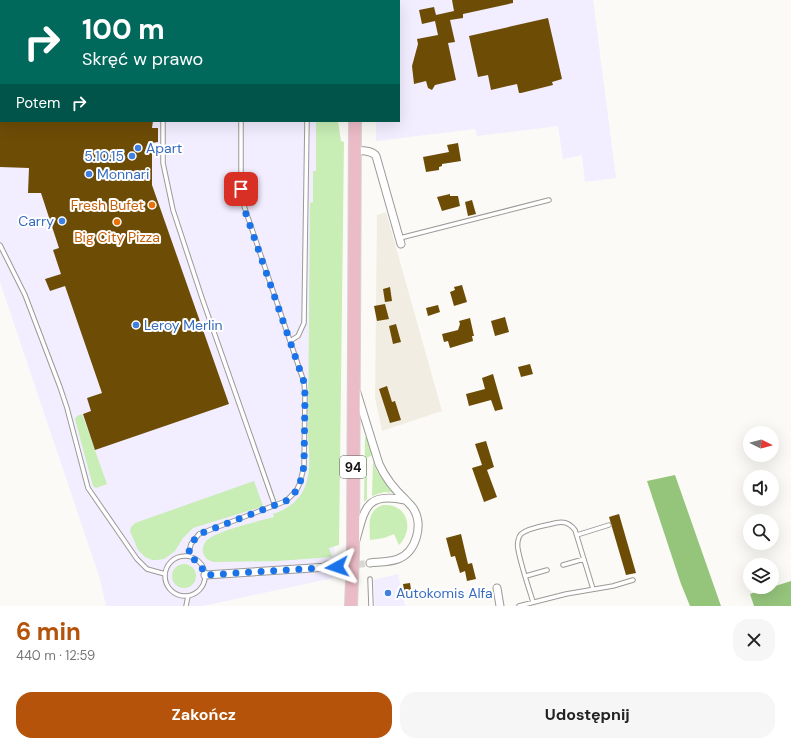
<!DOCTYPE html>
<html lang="pl">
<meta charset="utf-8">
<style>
:root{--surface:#fff;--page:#f6f6f6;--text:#222;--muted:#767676;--accent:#b45309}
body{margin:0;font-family:"DM Sans",sans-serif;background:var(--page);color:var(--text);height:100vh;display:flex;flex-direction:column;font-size:15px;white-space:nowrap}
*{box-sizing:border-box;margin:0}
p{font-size:13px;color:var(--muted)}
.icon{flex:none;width:22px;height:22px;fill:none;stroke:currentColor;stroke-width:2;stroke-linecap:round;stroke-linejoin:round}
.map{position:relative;height:606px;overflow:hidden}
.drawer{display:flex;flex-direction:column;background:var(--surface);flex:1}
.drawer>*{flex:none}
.guide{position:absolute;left:0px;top:0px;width:400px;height:122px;box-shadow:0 4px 16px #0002;background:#00695c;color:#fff;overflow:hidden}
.needle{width:26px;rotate:96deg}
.buttons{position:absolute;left:743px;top:426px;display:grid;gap:8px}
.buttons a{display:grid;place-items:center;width:36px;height:36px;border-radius:50%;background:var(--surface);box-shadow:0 4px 16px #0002;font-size:20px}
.pin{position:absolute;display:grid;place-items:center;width:34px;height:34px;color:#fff;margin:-17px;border-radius:8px;box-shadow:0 2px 6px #0006}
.me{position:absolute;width:44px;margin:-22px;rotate:265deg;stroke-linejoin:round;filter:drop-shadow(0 0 3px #0008)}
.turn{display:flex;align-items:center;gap:14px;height:84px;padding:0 16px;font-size:18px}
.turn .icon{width:52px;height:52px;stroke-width:2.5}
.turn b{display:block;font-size:28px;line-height:34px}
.then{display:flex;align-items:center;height:38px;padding:0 16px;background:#0003;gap:8px;font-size:15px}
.round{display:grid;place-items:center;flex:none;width:42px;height:42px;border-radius:16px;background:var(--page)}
.headline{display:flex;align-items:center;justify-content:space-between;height:68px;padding:0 16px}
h1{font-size:24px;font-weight:700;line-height:30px;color:var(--accent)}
.primary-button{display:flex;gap:8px;margin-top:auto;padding:8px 16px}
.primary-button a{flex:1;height:46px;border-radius:16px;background:var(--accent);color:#fff;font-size:16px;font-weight:700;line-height:46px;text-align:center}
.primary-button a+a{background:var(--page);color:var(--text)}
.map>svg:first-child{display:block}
.commercial{fill:#f2edff}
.built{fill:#f2ede3}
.green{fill:#c8edb5}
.forest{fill:#95c47b}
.building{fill:#6d4c06}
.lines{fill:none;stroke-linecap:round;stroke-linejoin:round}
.street-tunnel{stroke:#d9d7d4;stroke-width:7;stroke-dasharray:7 3.5;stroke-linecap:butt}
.lane-casing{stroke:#9c9a97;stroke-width:5.5}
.street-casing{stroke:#9c9a97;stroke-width:9}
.primary-casing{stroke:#d5d4d4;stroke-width:14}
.lane{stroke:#fff;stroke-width:3.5}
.street{stroke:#fff;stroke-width:7}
.primary{stroke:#ebbbc7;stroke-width:12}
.route{stroke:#1a73e8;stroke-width:7;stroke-dasharray:0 12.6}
.shop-dot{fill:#3f7fe0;stroke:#fff;stroke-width:1.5}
.food-dot{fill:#e8710a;stroke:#fff;stroke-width:1.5}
.labels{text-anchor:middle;stroke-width:4;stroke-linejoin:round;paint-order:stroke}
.shield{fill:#fff;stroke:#5a5958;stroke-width:1}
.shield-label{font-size:13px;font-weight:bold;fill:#131211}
.shop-label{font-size:14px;fill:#366cbe;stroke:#fff;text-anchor:start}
.food-label{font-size:14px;fill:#c56008;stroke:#fff;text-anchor:end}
</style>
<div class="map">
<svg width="791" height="606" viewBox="0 0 791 606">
<rect width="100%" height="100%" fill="#fcfaf6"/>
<path class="commercial" d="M0,0h338v1h-337v120h335v358l-3,99 -130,28h-97l-6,-27 -100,-297z
M377,0h216l23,178 -31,4 -3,-27 -19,4 -5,-33 -81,10 -2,-7 -99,12v-20h23v-120z
M398,574l7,32h-30l-2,-26z"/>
<path class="built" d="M386,212l56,199 -60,20 -7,-33 2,-183z"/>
<path class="green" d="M316,121h22l3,20 3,1 -5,403 -10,3 3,9 -54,4 -64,1c-5,-1 -10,-4 -11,-10 -1,-4 1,-8 3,-11 9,-10 53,-20 68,-24l-1,-3c39,-13 38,-43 35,-78l2,-233 3,-1v-31h3z
M82,414l25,70 -11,4 -3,-2 -18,-67 2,-3z
M365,437l3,1 4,17 -5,3v41l-3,3z
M373,461c5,17 13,20 22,32l-11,-1 -12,4z
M254,481l9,25 -2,1 -68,21 -10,10 -8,13 -11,8 -7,1h-5l-7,-3 -7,-7 -8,-19 1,-4 4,-4z
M383,505c24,-2 32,24 16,40l-5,-11 -10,4 -14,2c0,-15 -4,-29 13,-35z
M172 576a12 12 0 1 1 24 0a12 12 0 1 1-24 0Z"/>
<path class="forest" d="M675,475l46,131h-31l-9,-22 -34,-103z
M791,581v25h-37l-4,-12z"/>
<path class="building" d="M452,0h61v3l-50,11v4l-13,2 5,22 -7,1 8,37 -21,5 -3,5 -4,-2 -2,-7 -12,3 -2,-18 6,-22 -1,-5 21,-4 -3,-14 -13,3 -3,-14 15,-3 2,8 18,-4z
M548,18l14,61 -10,3 1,3 -32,8h-2l-2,-9 -26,6 -3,-15 -10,2 -9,-41z
M0,121h153l-1,7h6v14l-6,1v42l77,219 -134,46 -12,-36 8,-3 -4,-13 15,-5 -37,-107 -15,5 -5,-12 16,-5 -8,-24 6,-2 -18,-55h-13l1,-25 -29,-1z
M458,143l3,18 -19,3v2l-3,1v3l-13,2 -3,-15 26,-5 -2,-7z
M450,194v2h8l2,10 -18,5 -5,-14z
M472,200l4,14 -8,2 -3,-14z
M462,285l5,17 -13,4 -4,-14 5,-2 -1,-3z
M390,287l2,14 -7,1 -2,-13z
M385,304l4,15 -12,2 -3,-15z
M438,305l2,7 -12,4 -2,-8z
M505,317l4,15 -14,4 -4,-15z
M470,318l4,18h-2l1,5 -23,7 -2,-7 -4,1 -2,-8 16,-4 2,-6 -1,-3z
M396,324l5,18 -8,2 -4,-18z
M530,364l3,10 -12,3 -3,-10z
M493,374l10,35 -8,2 -4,-11 -22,6 -3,-12 19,-5 -3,-11z
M387,386l5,16 3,-1 6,19 -11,3 -11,-34z
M486,441l8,26 -7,3 10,27 -13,5 -12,-34 10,-3 -7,-21z
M619,514l17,59 -10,2 -17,-58z
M461,534l7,30 4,-1 4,16 -9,2 -2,-10 -5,2 -5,-17 -4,1 -5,-19z
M410,583l2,13 -7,1 -2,-13z"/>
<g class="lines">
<path class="street-tunnel" d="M337,567l33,-4"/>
<defs>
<path id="lane" d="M164,1v-1
M242,1v-1
M308,1v-1
M163,121v42l10,47 29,88 73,208
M400,238l149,-38
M0,245l25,50 35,92 7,21 21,80 49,71 10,10 18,5
M290,341l8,-5 6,-13 3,-202
M577,535l32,-10
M165 576a20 20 0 1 1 40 0a20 20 0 1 1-40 0Z
M188,556l3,-12 8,-10 87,-33 10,-10 4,-8 4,-17 1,-71 -1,-13 -63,-185v-76
M563,565l21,-6
M526,576l21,-6
M370,579l1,27
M533,602c-5,-17 -12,-36 -15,-53 -1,-5 0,-12 3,-15 7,-6 21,-8 30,-10 10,-3 17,-3 24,6l18,59
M186,606l2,-10
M519,606l47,-12 47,-8 20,-6"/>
<path id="street" d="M355,150c7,1 17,0 21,6l25,88
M357,393l22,71c6,13 15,25 26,35 2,3 6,6 8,9 11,17 3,44 -15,51 -8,3 -19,3 -28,4
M356,540c9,-32 10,-48 49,-40
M205,575l123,-8
M497,588l3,18"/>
<path id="primary" d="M356,1v-1
M328,567h9
M351,606l2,-52 2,-433"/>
</defs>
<use href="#lane" class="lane-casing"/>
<use href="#street" class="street-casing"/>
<use href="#primary" class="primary-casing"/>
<use href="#lane" class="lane"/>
<use href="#street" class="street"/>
<use href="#primary" class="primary"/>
</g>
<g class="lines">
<path class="route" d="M241,189l3,19 60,174 1,13 -1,71 -4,17 -4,8 -10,10 -87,33 -8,10 -3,12 12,7 5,12 132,-8"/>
</g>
<g class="shop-dot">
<circle cx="138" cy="148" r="4"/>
<circle cx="132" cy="156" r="4"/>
<circle cx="89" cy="174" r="4"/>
<circle cx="62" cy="221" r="4"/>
<circle cx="136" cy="325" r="4"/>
<circle cx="388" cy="593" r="4"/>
</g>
<g class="food-dot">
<circle cx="152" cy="205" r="4"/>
<circle cx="117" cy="222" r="4"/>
</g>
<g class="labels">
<rect class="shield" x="340" y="456" width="26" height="22" rx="3"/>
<g class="shield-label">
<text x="353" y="472">94</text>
</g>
<g class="shop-label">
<text x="146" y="153">Apart</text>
<text x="124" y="161" text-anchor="end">5.10.15</text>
<text x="97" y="179">Monnari</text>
<text x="54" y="226" text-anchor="end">Carry</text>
<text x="144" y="330">Leroy Merlin</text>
<text x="396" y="598">Autokomis Alfa</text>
</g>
<g class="food-label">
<text x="144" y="210">Fresh Bufet</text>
<text x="117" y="242" text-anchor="middle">Big City Pizza</text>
</g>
</g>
</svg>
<div class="buttons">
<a><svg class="needle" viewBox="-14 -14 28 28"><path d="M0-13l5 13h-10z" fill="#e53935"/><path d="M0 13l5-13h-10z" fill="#767676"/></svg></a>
<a><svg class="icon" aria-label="sound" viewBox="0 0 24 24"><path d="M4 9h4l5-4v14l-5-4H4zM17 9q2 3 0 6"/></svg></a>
<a><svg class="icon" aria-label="search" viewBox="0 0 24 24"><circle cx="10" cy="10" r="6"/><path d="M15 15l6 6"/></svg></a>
<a><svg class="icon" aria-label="layers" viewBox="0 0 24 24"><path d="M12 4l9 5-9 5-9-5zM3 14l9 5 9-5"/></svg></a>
</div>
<div class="pin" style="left:241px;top:189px;background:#d93025"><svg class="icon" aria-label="arrive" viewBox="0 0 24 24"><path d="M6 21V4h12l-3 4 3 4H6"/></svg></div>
<svg class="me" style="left:337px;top:567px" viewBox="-20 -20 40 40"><path d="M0-17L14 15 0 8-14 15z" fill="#1a73e8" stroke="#fff" stroke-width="4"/></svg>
<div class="guide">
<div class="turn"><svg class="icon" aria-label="right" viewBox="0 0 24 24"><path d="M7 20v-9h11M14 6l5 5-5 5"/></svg><div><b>100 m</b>Skręć w prawo</div></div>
<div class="then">Potem<svg class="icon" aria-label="right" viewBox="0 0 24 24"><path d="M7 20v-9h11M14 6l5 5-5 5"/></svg></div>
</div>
</div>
<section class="drawer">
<div class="headline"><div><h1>6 min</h1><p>440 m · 12:59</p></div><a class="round"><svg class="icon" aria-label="close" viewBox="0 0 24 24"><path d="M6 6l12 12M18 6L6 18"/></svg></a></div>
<div class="primary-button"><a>Zakończ</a><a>Udostępnij</a></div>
</section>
